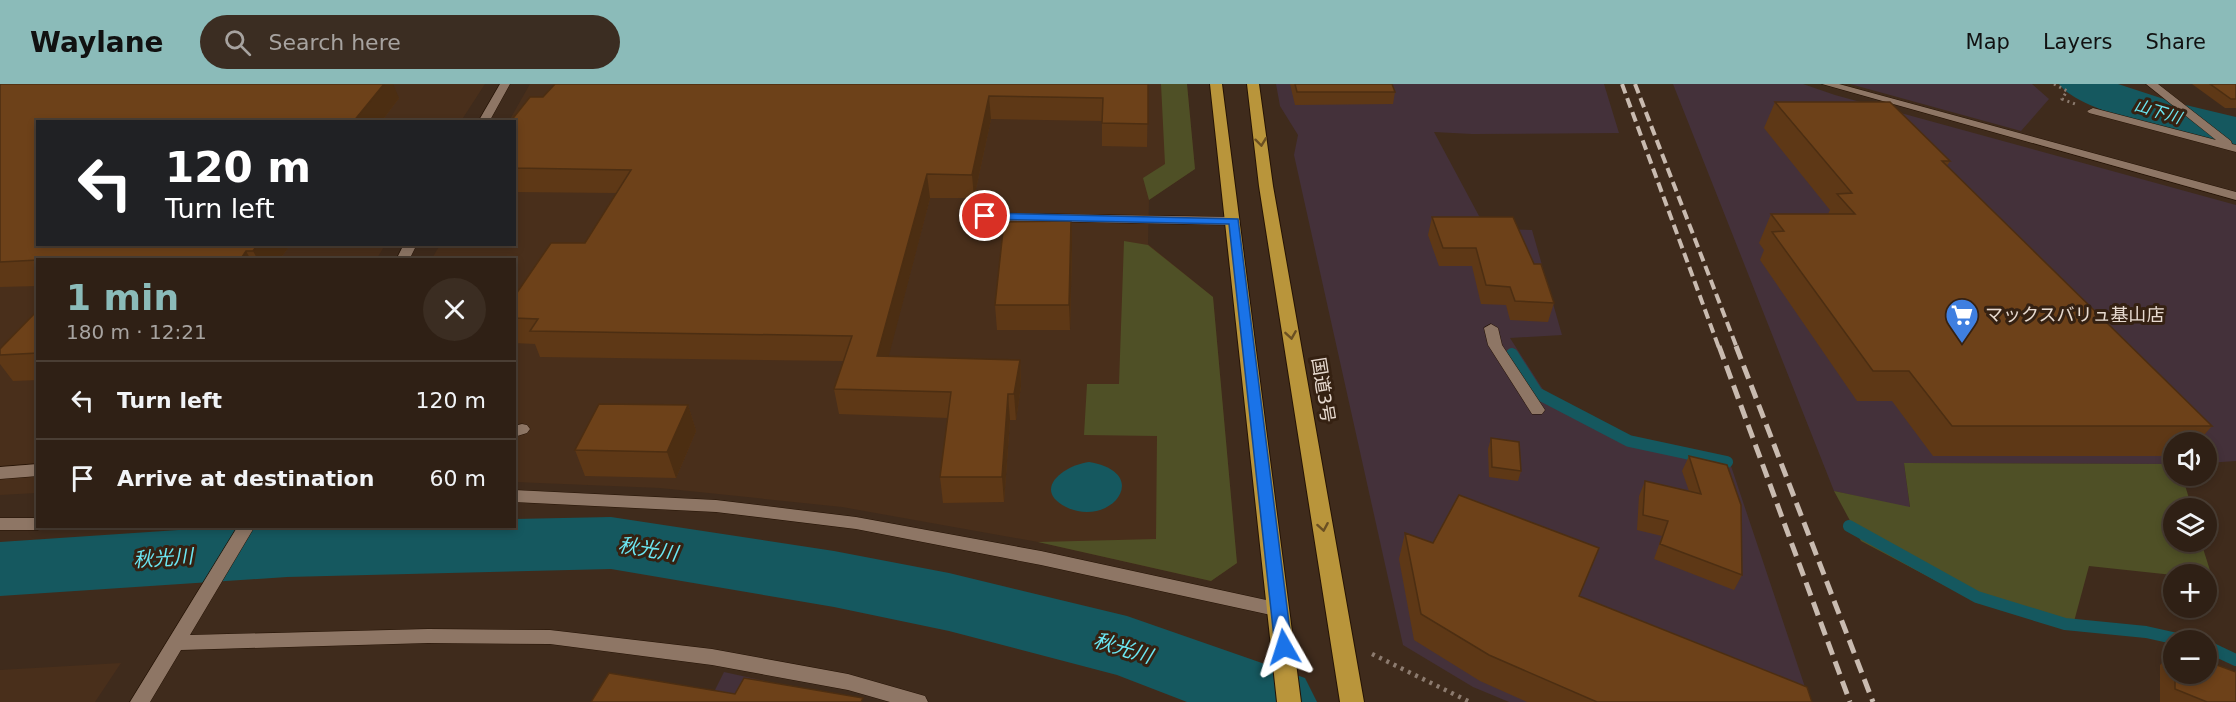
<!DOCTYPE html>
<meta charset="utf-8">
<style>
:root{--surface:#2f2015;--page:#3b2d22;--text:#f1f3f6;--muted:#a7a3a0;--line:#4a3e34;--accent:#8bbbb9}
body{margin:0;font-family:"DejaVu Sans","Noto Sans JP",sans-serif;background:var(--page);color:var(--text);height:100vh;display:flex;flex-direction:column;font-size:22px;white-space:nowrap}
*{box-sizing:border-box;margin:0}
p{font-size:20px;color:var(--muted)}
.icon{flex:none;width:33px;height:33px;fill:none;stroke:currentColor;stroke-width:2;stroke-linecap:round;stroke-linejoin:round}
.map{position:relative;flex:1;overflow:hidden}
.sheet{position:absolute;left:36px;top:174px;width:480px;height:270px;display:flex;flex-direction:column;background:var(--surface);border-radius:0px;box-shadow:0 3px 9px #0003,0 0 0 2px var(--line)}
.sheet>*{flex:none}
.guide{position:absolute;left:36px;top:36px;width:480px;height:126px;border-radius:0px;box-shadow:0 3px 9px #0003,0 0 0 2px var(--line);background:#202124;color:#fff;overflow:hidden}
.controls{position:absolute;left:2163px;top:348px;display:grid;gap:12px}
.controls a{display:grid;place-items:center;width:54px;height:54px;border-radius:50%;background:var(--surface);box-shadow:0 3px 9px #0003,0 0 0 2px var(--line);font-size:30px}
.pin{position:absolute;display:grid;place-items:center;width:51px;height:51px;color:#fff;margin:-26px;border:3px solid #fff;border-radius:50%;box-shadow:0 2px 6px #0007}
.me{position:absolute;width:66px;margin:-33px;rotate:354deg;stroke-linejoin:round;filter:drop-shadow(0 0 4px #0008)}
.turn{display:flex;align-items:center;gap:21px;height:126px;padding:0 30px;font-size:27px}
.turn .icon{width:78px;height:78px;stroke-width:2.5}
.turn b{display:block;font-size:42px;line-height:51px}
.round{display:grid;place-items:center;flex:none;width:63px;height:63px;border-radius:32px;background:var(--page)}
.summary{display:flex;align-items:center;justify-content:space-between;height:102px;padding:0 30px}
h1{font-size:36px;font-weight:800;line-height:45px;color:var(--accent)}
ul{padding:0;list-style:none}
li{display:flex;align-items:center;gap:18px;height:78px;padding:0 30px;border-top:2px solid var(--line)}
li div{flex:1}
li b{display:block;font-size:22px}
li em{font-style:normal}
header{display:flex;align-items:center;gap:36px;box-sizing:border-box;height:84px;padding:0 30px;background:var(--accent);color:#111}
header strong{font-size:28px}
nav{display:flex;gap:33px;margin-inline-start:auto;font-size:21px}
.search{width:420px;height:54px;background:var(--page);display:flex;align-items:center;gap:15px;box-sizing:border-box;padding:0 21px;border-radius:33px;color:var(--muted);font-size:22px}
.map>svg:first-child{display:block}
.commercial{fill:#44313a}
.built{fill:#492f1b}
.green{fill:#4f5026}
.water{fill:#15585f}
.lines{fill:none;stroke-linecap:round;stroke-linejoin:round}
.stream{stroke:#15585f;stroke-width:12}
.river{fill:#15585f;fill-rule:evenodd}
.minor-casing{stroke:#251305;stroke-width:1}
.highway-casing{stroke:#251305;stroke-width:2}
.path-far1{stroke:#8c7b6f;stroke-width:3;stroke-dasharray:2 4;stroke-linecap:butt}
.path{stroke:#8c7b6f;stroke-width:4.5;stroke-dasharray:3 5;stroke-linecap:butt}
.minor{fill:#8e7665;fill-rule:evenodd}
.highway{fill:#b9953b;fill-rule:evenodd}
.rail-far1{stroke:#c9bbb0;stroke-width:4;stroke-dasharray:10 5;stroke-linecap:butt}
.rail{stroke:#c9bbb0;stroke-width:5;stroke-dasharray:14 7;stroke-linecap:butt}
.wall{fill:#5e3816}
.shaded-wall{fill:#4c2e12}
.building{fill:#6d4119;stroke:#4c2e12;stroke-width:1.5}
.oneway{stroke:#6a4f22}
.route{fill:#1a73e8;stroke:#114b97;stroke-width:1.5}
.labels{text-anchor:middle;stroke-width:6;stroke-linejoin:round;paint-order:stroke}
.far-water-label{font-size:16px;font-style:italic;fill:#6ce8f4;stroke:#352112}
.poi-label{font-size:18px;fill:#e7dad0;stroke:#352112;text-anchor:start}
.street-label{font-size:18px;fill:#e7dad0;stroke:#352112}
.water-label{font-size:20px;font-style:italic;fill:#6ce8f4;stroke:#352112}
</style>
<header>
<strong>Waylane</strong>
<div class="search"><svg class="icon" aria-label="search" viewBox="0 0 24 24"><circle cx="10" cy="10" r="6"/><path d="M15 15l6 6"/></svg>Search here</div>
<nav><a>Map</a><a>Layers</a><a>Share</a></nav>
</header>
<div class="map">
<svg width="2236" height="618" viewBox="0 0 2236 618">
<rect width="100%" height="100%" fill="#3f2b1c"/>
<path class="commercial" d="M1276,0h328l15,49 -147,1 -38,-2 52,97 46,1 30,105 -52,3 34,53 87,46 97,20 82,245h-301l-36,-15 -70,-42 -109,-490 4,-20 -18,-29z
M1673,0h130l32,11 401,110v256l-29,2 -1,-21h-32l-1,22 -269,-1 6,45 -76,-17z
M1850,0h182l17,15 -28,32z
M724,588l139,30h-154z"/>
<path class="built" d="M0,0h485l-24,37 -423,1v122l347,1 -9,15h-338l-1,233 -37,2z
M530,0h657l8,85 -46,31 -1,44 65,53 24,266 -26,18 -173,-39 -196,-35 -182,-19 -145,-6 -1,-222h-83l9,-15 74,-1v-122l-5,-1z
M121,579l-26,39h-95v-32z"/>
<path class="green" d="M1161,0h26l8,85 -46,31 -6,-22 22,-14z
M1124,157l24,4 65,52 24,266 -26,18 -173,-39 118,-3 1,-103 -73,-1 3,-51h32z
M1904,379l269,1 1,12h12l-2,6 8,26h-18v34h27l12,38 -6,-1 -1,-5 -33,1 -84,-9 -17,63 -94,-26 -117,-62 -27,-50 76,16z"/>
<path class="water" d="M1089,378c65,11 21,67 -23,45 -35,-18 -1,-42 23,-45z"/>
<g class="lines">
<path class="stream" d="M1512,270l25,39 92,48 98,21
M1849,442l128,71 88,27 81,8 36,8
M2206,562l30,14"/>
<path class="river" d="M2059,0h59l55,18 63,15v28c-39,-9 -156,-31 -177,-61z
M611,433l223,34 115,22 178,43 178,62 12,24h-130l-70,-27 -168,-44 -115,-24 -223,-38 -324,8 -287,19v-54l238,-16h276v-7z"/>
<defs>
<path id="minor" d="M500,0h10l-21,38h-11z
M1822,0h17l397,108v8z
M2146,0h12l73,57 1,3 4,1v7l-147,-39 -2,-2 6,-3 123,32z
M985,129l249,4 6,4 -6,4 -253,-5 -2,-3 2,-3z
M404,160h13l-8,16h-13z
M1491,240l7,4 4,17 43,65 -3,4h-10l-44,-69 -4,-17z
M522,340l5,1 3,4 -3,4 -13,4v-11z
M38,380v12l-38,3v-12z
M514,406l202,10 140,17 185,34 239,52 6,2 3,5 -3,5 -6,2 -239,-52 -185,-36 -140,-17 -202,-10z
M0,434h38v8h7l-7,4h-38z
M238,442h17l-65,109 238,-6 122,1 162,19 136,25 77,22 3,6h-38l-42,-12 -136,-25 -162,-21 -122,-1 -247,7 -31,52h-20z"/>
<path id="highway" d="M1210,0h12l79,618h-24z
M1247,0h12l14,102 91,516h-24l-81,-516z"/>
</defs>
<use href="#minor" class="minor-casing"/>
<use href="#highway" class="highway-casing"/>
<path class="path-far1" d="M2054,0l13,7 -5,8 13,5"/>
<path class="path" d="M1372,570l98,48"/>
<use href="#minor" class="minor"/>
<use href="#highway" class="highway"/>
<path class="rail-far1" d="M1622,0l97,264
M1635,0l102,264"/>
<path class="rail" d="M1719,262l131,356
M1736,262l137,356"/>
</g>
<path class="wall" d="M0,0l399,14 -18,24h-343v122h253l-12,16h-241v26l-38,1z
M1148,0l-1,63 -45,-1v-25l-111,-2 -17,79h-44l-42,159 132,3 1,26 -5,34h-6l-6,82 -61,1 -3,-26 8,-59 -109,-4 -5,-25 10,-28 -304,-4 -5,-13 -21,-1v-46l71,-54 32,-50 -103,-1v-70z
M1290,0h102l3,8 -2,12 -98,1z
M2192,0h44v24h-11z
M1775,18l175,59 -3,5 265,260 -14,16h-24v14h-241l-41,-55h-35l-97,-141 4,-10 -5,-7 12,-29h57l2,-4 -66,-82z
M1432,133l102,47 20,39 -6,19 -38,-2 -4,-15 -25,-1 -9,-38h-33l-11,-31z
M1071,137l1,25 -2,84h-73l-2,-25z
M38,226v70l-25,1 -13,-17v-15z
M688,321l8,26 -20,47 -91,-2 -10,-26z
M1491,354l30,33 -3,10 -29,-4 -1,-28z
M1689,372l53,119 -8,15 -80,-31 8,-23 -25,-6 2,-34 6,-15 44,10 -7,-20z
M1405,449l28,10 147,53 232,106h-285l-47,-21 -66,-41 -15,-81z
M2174,567v23h32l30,28h-76v-37z"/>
<path class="shaded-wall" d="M384,0h9l6,14 -18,24h-28z
M989,12l2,23 -17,79 -2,-23z
M927,90l3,24 -48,184 -5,-26z
M1071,137l1,25 -2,84 -1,-25z
M258,160h33l-12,16h-21l-5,-9z
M246,167l5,9h-11z
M1020,276l1,26 -5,34 -2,-26z
M1008,310l2,26 -6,82 -2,-25z
M688,321l8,26 -20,47 -9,-26z"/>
<path class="building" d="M0,0h384l-31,38h-315v122h220l-5,7h-7l-6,9h-202l-38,2z
M555,0h593v40l-46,-1 1,-25 -114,-2 -17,79 -45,-1 -50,182 143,4 -6,34h-6l-6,83h-62l11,-85 -117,-3 18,-53 -322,-5 8,-12 -24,-1v-21l37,-54h34l46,-73 -117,-2v-46h-4l20,-25h13z
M1295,0h97l3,8h-98z
M2210,0h26v15h-5z
M1775,18h115l60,59h-8l270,265h-260l-43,-55h-36l-101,-139 12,-1 -13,-17h84l-18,-20 15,-1z
M1432,133h81l21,47h7l13,39 -39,-2 -5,-14 -24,-2 -10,-37h-33z
M1071,137l-2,84h-74l9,-83z
M38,226v43l-38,2v-6z
M599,320l89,1 -21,47 -92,-2z
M1491,354l28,4 2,29 -29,-4z
M1689,372l38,9 14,40 1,70 -82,-31 8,-23 -25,-6 2,-34 56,13z
M1459,411l140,53 -20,48 228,91 5,15h-215l-108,-47 -68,-41 -16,-81 28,10z
M2206,577l30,11v30h-29l-32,-13v-15h31z
M609,589l126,21 9,-16 119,20 -2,4h-270z"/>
<defs><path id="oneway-chevron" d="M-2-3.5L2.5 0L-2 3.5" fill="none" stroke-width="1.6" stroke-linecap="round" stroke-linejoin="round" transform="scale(1.5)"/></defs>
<g class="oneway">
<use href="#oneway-chevron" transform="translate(1261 58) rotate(83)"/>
<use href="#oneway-chevron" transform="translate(1291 251) rotate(81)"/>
<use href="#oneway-chevron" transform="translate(1323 443) rotate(80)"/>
</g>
<path class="route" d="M985,129l253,6 54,428 -2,5 -6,2 -6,-2 -3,-5 -46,-423 -248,-5 -2,-3z"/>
<defs>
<symbol id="supermarket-pin" viewBox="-11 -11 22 30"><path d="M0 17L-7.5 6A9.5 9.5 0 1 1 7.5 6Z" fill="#3f7fe0" stroke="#352112"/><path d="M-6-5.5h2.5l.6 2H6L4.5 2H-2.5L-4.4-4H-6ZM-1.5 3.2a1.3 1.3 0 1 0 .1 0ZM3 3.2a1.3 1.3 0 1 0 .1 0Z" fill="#fff"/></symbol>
</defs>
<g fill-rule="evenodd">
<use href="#supermarket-pin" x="1943" y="212" width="38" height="52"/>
</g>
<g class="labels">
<g class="far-water-label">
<text transform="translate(2158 27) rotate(17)" y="6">山下川</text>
</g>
<g class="poi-label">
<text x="1985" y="237">マックスバリュ基山店</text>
</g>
<g class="street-label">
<text transform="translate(1323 306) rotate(81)" y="6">国道3号</text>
</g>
<g class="water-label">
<text transform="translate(648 465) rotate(9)" y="7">秋光川</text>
<text transform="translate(163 474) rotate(-4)" y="7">秋光川</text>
<text transform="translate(1123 564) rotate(17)" y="7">秋光川</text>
</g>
</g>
</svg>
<div class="controls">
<a><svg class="icon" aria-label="sound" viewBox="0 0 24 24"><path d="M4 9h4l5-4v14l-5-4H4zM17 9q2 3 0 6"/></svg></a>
<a><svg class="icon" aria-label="layers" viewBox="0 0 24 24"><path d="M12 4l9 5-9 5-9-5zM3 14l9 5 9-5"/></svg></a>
<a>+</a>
<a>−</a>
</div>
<div class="pin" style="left:985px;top:132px;background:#d93025"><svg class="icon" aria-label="arrive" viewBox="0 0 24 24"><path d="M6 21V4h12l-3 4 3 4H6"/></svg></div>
<svg class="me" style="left:1284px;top:563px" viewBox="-20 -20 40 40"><path d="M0-17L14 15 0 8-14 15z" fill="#1a73e8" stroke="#fff" stroke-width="4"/></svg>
<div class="guide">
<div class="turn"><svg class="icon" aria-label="left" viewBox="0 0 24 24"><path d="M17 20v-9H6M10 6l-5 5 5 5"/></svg><div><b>120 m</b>Turn left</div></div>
</div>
<section class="sheet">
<div class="summary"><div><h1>1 min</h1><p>180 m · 12:21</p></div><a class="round"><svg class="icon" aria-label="close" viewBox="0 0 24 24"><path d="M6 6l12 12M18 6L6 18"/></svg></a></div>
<ul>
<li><svg class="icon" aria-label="left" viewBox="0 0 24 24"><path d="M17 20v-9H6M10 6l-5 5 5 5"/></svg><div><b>Turn left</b></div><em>120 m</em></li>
<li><svg class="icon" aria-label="arrive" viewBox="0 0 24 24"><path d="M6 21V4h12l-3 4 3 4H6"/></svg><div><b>Arrive at destination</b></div><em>60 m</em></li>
</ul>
</section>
</div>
